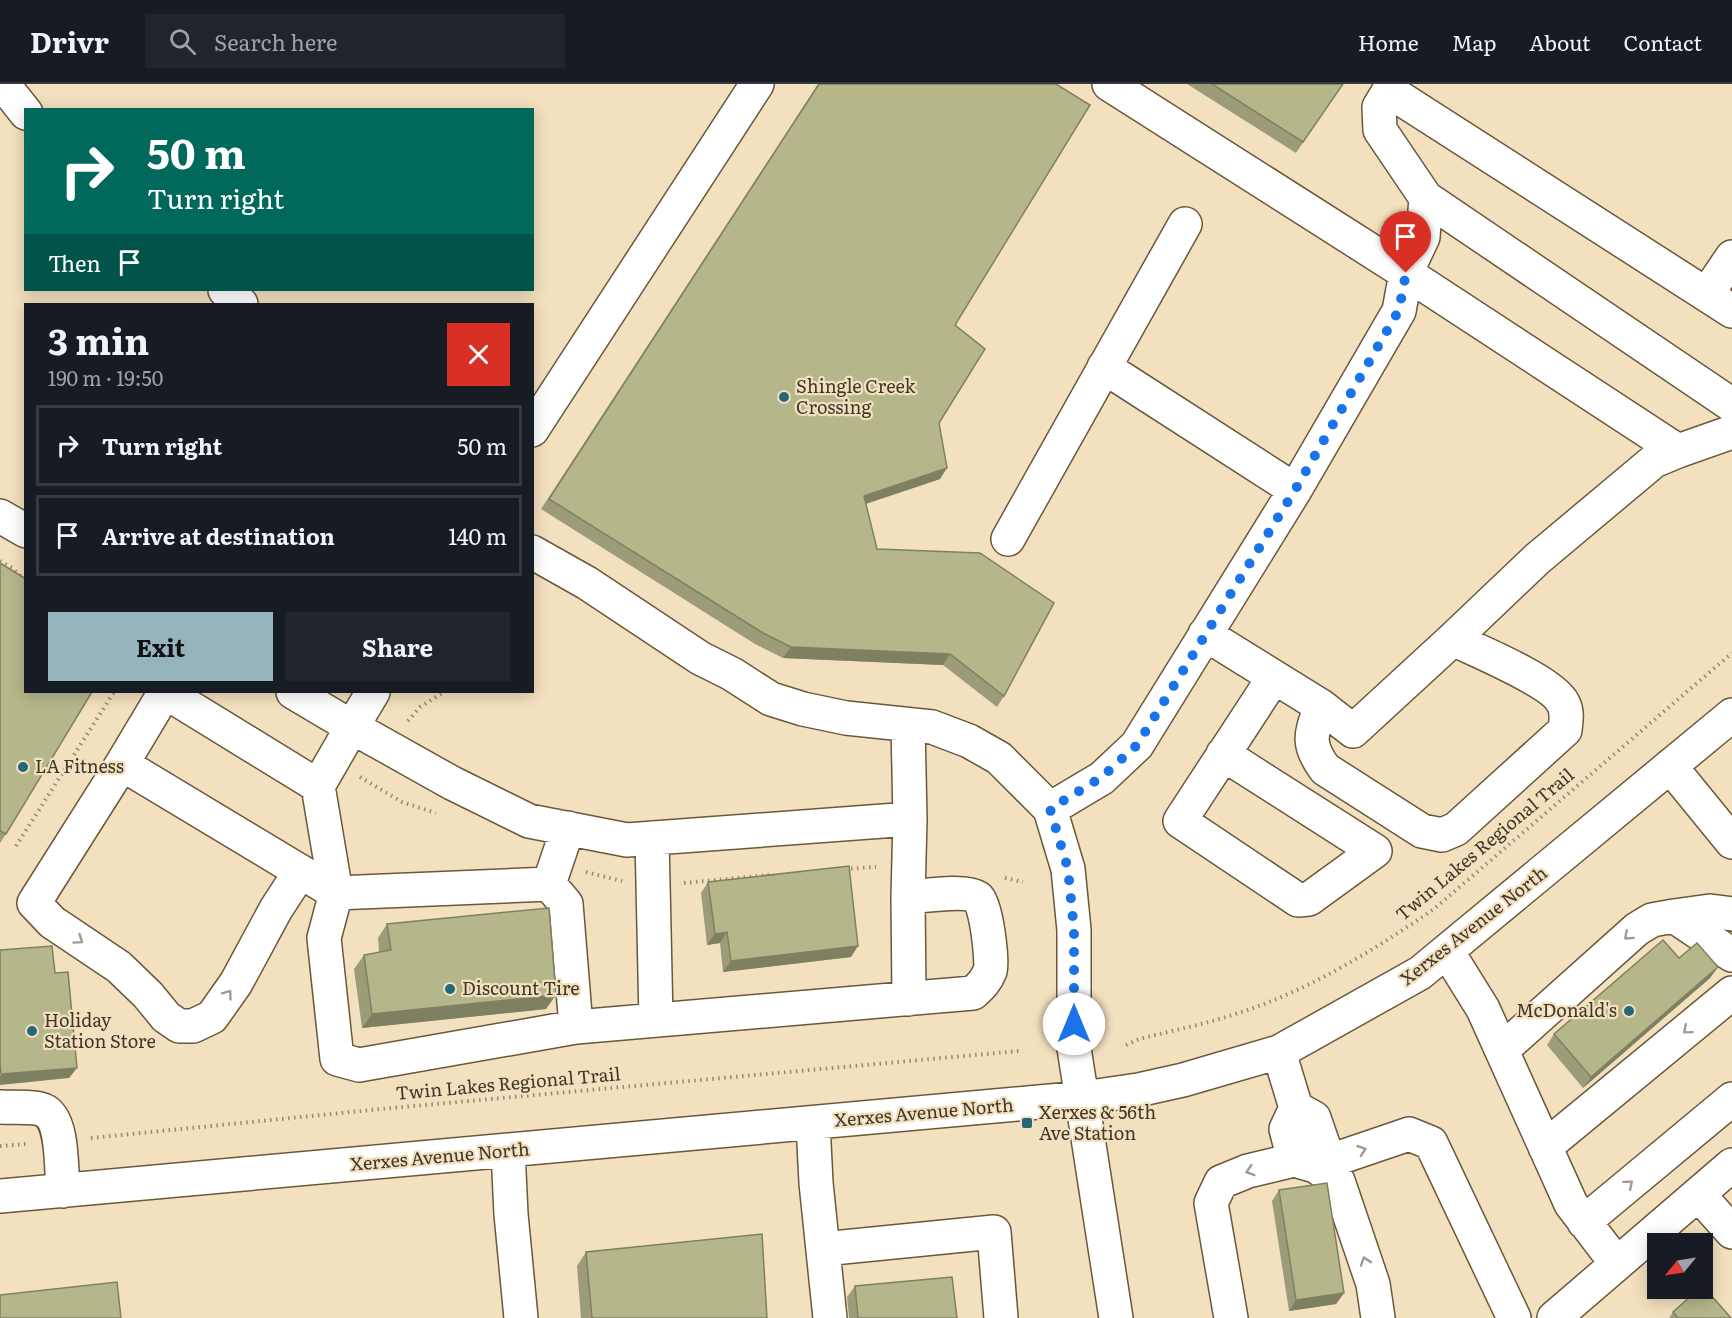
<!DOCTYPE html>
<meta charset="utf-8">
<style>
:root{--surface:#171b24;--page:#20242c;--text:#f1f3f6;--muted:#9ea1a6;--line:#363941;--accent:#95b4be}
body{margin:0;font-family:Literata,serif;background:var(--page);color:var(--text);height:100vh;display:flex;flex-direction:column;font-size:22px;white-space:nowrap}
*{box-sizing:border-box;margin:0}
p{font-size:20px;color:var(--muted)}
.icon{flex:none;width:33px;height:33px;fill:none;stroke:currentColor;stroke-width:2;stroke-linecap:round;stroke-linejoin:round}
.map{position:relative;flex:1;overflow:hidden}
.side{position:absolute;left:24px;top:219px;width:510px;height:390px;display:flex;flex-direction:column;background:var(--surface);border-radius:0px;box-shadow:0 3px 15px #0003}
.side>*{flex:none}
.hud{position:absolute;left:24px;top:24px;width:510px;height:183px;border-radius:0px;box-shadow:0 3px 15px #0003;background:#00695c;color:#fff;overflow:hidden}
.needle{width:39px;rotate:240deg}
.buttons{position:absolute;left:1647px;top:1149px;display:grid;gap:12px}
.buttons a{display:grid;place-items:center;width:66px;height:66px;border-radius:0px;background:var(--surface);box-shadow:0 3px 15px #0003;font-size:30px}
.pin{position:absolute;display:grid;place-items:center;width:51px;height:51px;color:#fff;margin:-62px -26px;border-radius:50% 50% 50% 0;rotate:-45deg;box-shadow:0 0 6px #0007}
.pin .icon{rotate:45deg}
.me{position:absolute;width:66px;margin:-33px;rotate:0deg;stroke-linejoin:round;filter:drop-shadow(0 0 4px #0008)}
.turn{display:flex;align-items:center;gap:21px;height:126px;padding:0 24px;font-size:27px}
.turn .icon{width:78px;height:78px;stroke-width:2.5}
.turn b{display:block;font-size:42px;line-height:51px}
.then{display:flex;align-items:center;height:57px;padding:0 24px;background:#0003;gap:12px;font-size:22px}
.round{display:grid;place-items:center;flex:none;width:63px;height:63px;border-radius:0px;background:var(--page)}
.summary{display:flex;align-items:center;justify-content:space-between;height:102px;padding:0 24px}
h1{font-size:36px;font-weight:700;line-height:45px}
.button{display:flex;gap:12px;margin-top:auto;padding:12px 24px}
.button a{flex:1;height:69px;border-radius:0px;background:var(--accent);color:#111;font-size:24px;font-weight:700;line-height:69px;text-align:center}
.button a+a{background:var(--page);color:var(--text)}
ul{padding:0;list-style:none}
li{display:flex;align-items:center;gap:18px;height:81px;margin:0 12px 9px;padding:0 12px;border:3px solid var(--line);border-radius:0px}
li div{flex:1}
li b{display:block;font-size:22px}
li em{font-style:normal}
header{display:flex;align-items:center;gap:36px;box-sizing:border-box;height:84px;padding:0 30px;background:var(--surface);border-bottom:2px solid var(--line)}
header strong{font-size:28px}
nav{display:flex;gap:33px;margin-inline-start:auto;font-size:21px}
.search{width:420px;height:54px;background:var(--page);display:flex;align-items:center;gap:15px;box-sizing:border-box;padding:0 21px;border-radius:0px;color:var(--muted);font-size:22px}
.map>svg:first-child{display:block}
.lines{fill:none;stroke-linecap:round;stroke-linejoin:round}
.minor-casing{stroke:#69583a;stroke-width:36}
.path{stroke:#968971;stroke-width:4;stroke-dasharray:1.5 4.5;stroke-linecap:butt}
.minor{stroke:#fff;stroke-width:33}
.wall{fill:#9c9d78}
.shaded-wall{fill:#7f8061}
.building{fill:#b5b78b;stroke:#7f8061;stroke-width:1.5}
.oneway{stroke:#9f9b94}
.route{stroke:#1a73e8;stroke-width:10;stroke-dasharray:0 18}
.poi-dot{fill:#246779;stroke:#f3e0be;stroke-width:2}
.labels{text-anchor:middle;stroke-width:4.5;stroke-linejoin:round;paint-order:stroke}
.poi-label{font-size:18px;fill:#3f372a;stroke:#f3e0be;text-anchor:start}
.street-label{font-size:18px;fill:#3f372a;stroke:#f3e0be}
</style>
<header>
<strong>Drivr</strong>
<div class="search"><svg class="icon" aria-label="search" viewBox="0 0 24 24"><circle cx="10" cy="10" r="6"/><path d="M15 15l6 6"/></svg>Search here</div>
<nav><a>Home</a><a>Map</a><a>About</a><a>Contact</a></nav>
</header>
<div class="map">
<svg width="1732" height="1234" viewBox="0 0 1732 1234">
<rect width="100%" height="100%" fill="#f3e0be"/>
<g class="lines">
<defs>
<path id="minor" d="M3,0l23,29
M1109,0l297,189 272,178 54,-19
M1389,7l343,220
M1426,114l306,207
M225,206l16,14
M1707,210l25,-37
M1104,283l191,123
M532,346l225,-346
M0,432l26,15
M1008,455l177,-315
M532,468l55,31 113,75 32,16 39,25 32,10 43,9 86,9 37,14 30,17 51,51 18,60 6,61v118l42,270
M1205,550l116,72 32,25 100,-92 84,-80 117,-98 24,-10
M165,608l-43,72 214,129 -18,-107 34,-59 -59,-35
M165,608l153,94
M373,608l-21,35 100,56 77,38 98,19 283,-21 -2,-94
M1321,622c-10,28 -15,37 4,63l97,62 20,4 14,-6 109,-99c1,-10 3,-18 -2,-27 -11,-22 -86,-52 -110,-64
M1223,670l152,97 -66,48 -11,1 -118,-79 94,-144
M122,680l-88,139 18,19 67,45 29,28 18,22 13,9h14l19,-9 24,-34 40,-74 24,-37
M1670,682l62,76
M1050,725l52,-31 35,-33 158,-255 104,-179 7,-38 17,-36 3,-39 -46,-68 -1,-23 14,-23
M652,754l4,182
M549,800l17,20 10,123 -217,38 -22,-6 -13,-121 12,-45 213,-9 19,-56
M908,813l1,102
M1674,832l36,-5 22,3
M1447,867l36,58 88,195 46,60
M576,943l397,-34c8,-7 13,-12 17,-22 3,-10 -4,-67 -12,-73 -12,-9 -55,-2 -70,-1l2,-78
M1502,966l135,-121 15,-9 22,-4 58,39
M0,1023c11,1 34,-1 43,3 21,8 18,61 20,81
M1296,1024l18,10 11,32 -10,16 23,15 35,103 5,34
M813,1039l3,60 14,135
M1545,1063l187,-154
M508,1067l3,63 10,104
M1294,1076l21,6 94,-32 22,9 83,175
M1698,1110l34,38
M0,1112l1083,-98 55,-8 45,-10 96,-28 141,-79 312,-258
M1584,1138l148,-123
M823,1165l171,-17 7,86
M1231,1234l-20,-115 10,-21 27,-11 46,-11 -8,-31 10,-21 -17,-56
M1554,1234l178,-153"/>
</defs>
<use href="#minor" class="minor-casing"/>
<path class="path" d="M0,477l12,7 14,13
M408,637l12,-14 24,-15
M360,693l42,25 34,11
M16,762l98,-154
M845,785l31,-2
M586,788l36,9
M1005,794l18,4
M684,799l85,-8
M1126,961l13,-6c31,-8 63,-14 93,-24 73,-22 139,-63 202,-106l298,-256
M91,1054l290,-29 638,-58
M0,1062l27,-2"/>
<use href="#minor" class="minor"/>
</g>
<path class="wall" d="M818,0h238l-101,241 -16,98 1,56 -74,25 11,45 127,147 -7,11 -54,-42 -160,-7 -28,-14 -214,-135z
M1187,0h156l-47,69z
M0,479l6,271 -6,9z
M708,798l143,75 -128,15 -3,-29 -13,2 -6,-52z
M387,840l159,85 -184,19 -8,-59 10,-14 15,-3 -1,-14z
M1679,874l39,9 -8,11 -127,110 -36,-43 7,-11z
M1279,1106l65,103 -8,11 -47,7 -17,-110z
M586,1168l181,66h-186l-4,-52z
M855,1202l102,32h-108l-2,-21z
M1673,1228l58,6h-62z"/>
<path class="shaded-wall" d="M947,384l-7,11 -84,28 8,-11z
M791,563l159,7 -7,11 -160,-7z
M727,848l-7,11 -13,2 8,-11z
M858,862l-7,11 -128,15 8,-11z
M1718,883l-8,11 -127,110 8,-11z
M556,911l-10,14 -184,19 10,-14z
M77,984l-8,10 -69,7v-9l1,-2z
M1344,1209l-8,11 -47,7 7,-11z"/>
<path class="building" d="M819,0h237l34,21 -135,220 30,24 -46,74 8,45 -83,28 13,53 103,4 74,50 -50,93 -54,-42 -159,-7 -28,-14 -214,-134z
M1212,0h131l-40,58z
M0,479l26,16v113h66l-86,142 -6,-3z
M849,782l9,80 -127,15 -4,-29 -12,2 -7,-52z
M549,824l7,87 -184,19 -8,-59 27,-5 -4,-26z
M1663,856l16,18 18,-15 21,24 -127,110 -37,-43z
M52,862l3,27 13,-1 9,96 -76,6 -1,-10v-114z
M1327,1099l17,110 -48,7 -17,-110z
M762,1150l5,84h-175l-6,-66z
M952,1193l5,41h-99l-3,-32z
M117,1198l4,36h-121v-23z
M1703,1202l28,32h-53l-5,-6 27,-24h2z"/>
<defs><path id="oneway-chevron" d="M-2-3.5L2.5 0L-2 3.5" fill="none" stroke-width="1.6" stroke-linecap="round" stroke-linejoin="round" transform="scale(1.5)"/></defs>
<g class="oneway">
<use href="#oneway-chevron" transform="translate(1628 852) rotate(138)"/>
<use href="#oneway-chevron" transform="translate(79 856) rotate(34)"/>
<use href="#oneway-chevron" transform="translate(228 910) rotate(-54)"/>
<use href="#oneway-chevron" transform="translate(1687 946) rotate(140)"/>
<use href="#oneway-chevron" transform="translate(1362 1066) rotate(-19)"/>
<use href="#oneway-chevron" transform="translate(1250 1087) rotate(163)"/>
<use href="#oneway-chevron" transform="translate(1629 1100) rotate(-40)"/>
<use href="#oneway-chevron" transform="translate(1365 1177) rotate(-109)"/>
</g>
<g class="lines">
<path class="route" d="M1074,940v-94l-6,-61 -18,-60 52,-32 35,-32 158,-255 104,-180 7,-37"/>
</g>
<g class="poi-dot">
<circle cx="784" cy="313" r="6"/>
<circle cx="23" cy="683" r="6"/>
<circle cx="450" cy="905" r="6"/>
<circle cx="1629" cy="927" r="6"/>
<circle cx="32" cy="947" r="6"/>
<rect x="1021" y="1033" width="12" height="12" rx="3"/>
</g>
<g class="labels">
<g class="poi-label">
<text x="796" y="309">Shingle Creek<tspan x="796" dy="21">Crossing</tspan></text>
<text x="35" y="689">LA Fitness</text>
<text x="462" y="911">Discount Tire</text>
<text x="1617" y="933" text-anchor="end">McDonald's</text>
<text x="44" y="943">Holiday<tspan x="44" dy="21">Station Store</tspan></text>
<text x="1039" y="1035">Xerxes &amp; 56th<tspan x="1039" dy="21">Ave Station</tspan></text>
</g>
<g class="street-label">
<text transform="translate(1485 761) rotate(-40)" y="6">Twin Lakes Regional Trail</text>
<text transform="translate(1474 842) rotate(-38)" y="6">Xerxes Avenue North</text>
<text transform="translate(508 1000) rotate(-5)" y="6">Twin Lakes Regional Trail</text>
<text transform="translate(924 1029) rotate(-5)" y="6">Xerxes Avenue North</text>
<text transform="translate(440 1073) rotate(-5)" y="6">Xerxes Avenue North</text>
</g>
</g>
</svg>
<div class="buttons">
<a><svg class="needle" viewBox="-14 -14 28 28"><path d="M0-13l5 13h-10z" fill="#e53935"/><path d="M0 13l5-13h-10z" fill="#9ea1a6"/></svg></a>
</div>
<div class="pin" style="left:1406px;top:189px;background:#d93025"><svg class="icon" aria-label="arrive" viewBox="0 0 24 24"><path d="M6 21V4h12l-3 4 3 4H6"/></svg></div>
<svg class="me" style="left:1074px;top:940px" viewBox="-20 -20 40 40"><circle r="19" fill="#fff"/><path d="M0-13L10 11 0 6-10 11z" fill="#1a73e8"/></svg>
<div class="hud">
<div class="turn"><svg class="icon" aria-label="right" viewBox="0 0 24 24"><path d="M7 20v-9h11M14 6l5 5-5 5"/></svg><div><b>50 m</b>Turn right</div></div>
<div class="then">Then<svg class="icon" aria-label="arrive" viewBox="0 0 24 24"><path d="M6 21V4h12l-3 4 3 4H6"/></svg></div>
</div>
<section class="side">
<div class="summary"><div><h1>3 min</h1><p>190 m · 19:50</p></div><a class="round" style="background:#d93025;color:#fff"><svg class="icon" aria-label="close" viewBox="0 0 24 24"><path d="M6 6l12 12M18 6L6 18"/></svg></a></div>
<ul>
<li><svg class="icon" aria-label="right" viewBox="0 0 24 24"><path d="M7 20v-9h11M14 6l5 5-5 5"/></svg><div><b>Turn right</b></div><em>50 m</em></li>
<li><svg class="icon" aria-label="arrive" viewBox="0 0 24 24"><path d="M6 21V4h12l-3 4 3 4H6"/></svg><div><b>Arrive at destination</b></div><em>140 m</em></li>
</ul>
<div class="button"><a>Exit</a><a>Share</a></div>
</section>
</div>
